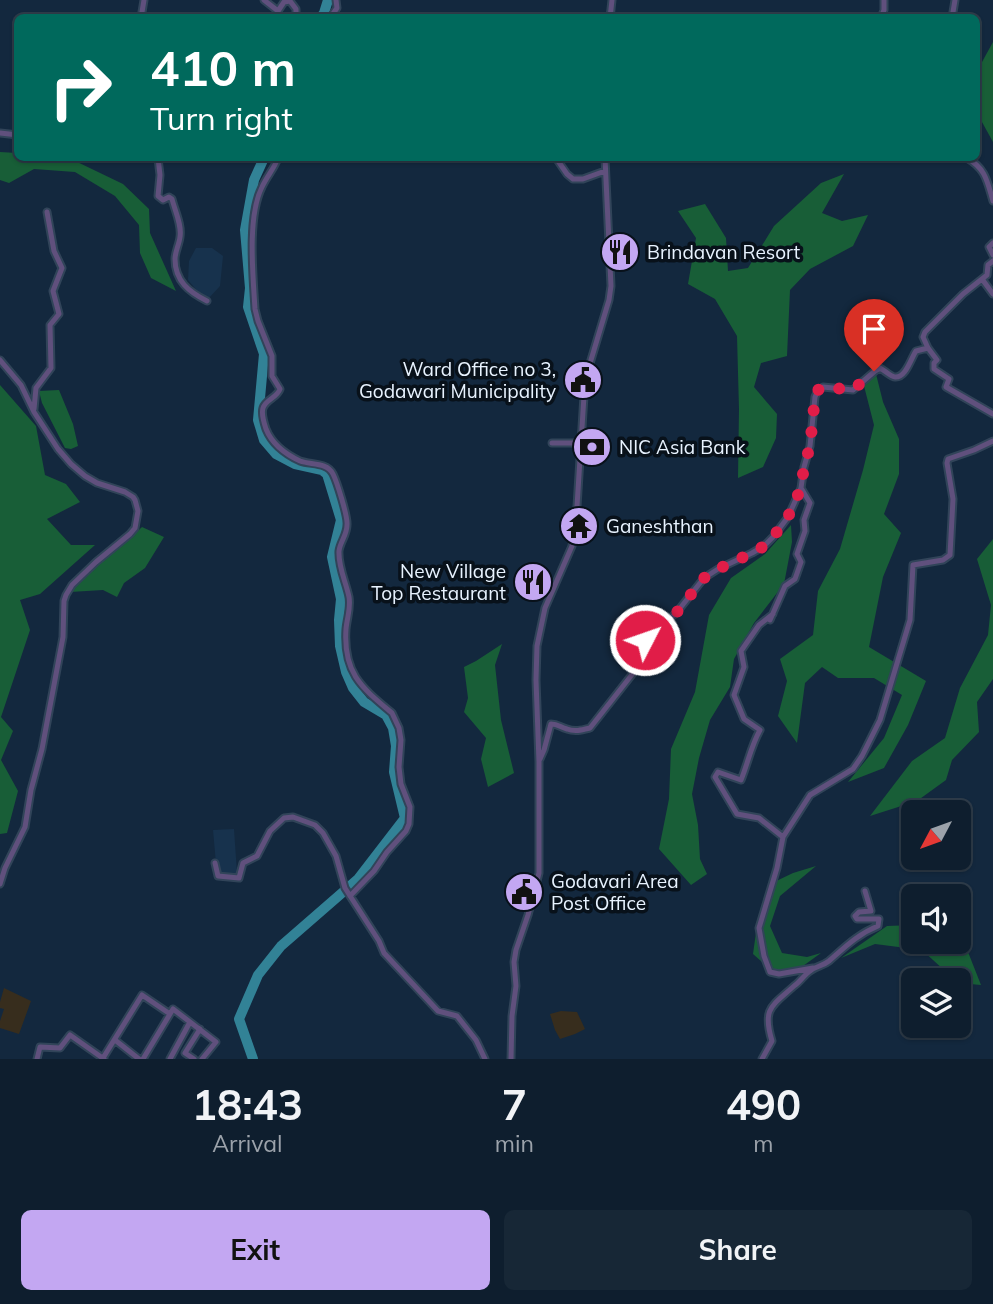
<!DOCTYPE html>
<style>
:root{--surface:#0e1e2e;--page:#172736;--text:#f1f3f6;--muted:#9ba2aa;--line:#2e3c4a;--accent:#c3a7f2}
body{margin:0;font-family:Mulish,sans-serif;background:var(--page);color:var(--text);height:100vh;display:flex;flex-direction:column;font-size:26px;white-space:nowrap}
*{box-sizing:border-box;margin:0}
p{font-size:23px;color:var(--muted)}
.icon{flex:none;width:38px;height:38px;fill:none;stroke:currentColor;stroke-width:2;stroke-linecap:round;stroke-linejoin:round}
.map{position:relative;height:1059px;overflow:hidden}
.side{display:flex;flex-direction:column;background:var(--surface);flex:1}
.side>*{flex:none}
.banner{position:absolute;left:14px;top:14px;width:966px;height:147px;border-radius:10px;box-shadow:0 2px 5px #0004,0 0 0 2px var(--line);background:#00695c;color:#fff;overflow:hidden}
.needle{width:46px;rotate:229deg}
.fabs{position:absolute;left:901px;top:800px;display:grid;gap:14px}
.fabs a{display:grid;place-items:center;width:70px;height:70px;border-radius:10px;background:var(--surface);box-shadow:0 2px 5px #0004,0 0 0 2px var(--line);font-size:35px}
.pin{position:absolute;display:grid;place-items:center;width:60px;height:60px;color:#fff;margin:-72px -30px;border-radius:50% 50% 50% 0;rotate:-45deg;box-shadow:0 0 7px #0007}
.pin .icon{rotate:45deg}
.me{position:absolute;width:77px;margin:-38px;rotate:49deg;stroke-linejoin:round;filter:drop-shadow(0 0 5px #0008)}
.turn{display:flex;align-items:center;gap:24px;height:147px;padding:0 21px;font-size:32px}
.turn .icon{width:91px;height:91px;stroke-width:2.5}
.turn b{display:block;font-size:49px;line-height:60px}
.eta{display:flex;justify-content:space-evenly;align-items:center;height:119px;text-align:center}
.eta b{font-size:42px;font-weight:700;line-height:49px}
.button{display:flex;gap:14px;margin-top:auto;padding:14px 21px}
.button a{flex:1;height:80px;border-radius:10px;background:var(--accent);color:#111;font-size:28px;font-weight:700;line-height:80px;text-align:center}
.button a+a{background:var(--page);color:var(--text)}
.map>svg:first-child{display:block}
.built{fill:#17324d}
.education{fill:#372d1d}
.green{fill:#185e37}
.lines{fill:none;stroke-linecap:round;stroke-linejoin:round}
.river{stroke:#328296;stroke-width:10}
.minor-casing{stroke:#314459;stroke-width:9}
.minor{stroke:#60507d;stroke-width:5}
.route{stroke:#e11d48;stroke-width:12;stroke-dasharray:0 21.6}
.labels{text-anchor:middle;stroke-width:7;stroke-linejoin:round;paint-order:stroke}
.poi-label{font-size:19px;fill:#e8f3ff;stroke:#08111a;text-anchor:start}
</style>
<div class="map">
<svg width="993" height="1059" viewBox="0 0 993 1059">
<rect width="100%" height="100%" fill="#13283e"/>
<path class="built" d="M196,248h16l11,8 -3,30 -12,13 -9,-6 -11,-13 1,-19z
M234,829l3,44 -20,2 -4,-45z"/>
<path class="education" d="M4,988l27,13 -12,33 -19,-6v-7l4,-12 -4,-1v-6z
M561,1011l16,1 8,17 -10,5 -15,5 -5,-9 -5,-16z"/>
<path class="green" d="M993,42v100l-16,-29 -1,-40z
M0,152l17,1 1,5h51l54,26 26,25 1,24 26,58 -25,-13 -11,-25 -1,-28 -24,-29 -40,-24 -41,-3 -25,14 -9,-3z
M844,174l-22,39 20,8 26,-6 -15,31 -43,23 -20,21 -3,66 -26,7 -7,24 23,27 -1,24 -13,29 -25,11 1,-69 -2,-73 -22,-37 -27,-15 8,-46 -18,-27 27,-7 21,34 2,33 20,-3 26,-42 47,-43z
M876,374l7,28 16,37v35l-15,40 17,19 -18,44 -14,70 57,34 -18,44 -24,43 -36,14 36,-44 18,-43 -28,-17h-36l-16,-11 -17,16 -8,60 -19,-27 9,-35 -7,-22 33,-24 5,-44 22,-42 23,-79 11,-45 -10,-39z
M0,385l36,41 9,49 21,9 14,18 -33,17 24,26h24l-55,49 -20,6 10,30 -29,87 12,14 -12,29 17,31 -11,42 -7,1z
M59,390l14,34 5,22 -7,3 -6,-1 -23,-45 -3,-12z
M791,525l1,17 -8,42 -30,39 -20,36 -4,28 -20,33 -11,38 -7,36 6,31 2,34 7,15 -16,11 -32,-36 10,-50 2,-50 24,-57 14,-77 22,-37 34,-24z
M142,527l22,10 -19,31 -21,15 -7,14 -14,-7 -33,2 30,-33 26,-17z
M993,539v140l-16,23 2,30 -27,28 -6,20 -29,21 -47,15 42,-55 33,-23 15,-50 28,-53 3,-30 -14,-46z
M502,644l-7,21 6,55 13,53 -26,14 -7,-28 5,-21 -22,-26 4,-14 -4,-31 12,-6z
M816,866l-36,30 -10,30 12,27 25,4 14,-4 -18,13 -25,10 -25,-22 5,-36 10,-33 25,-12z
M959,919l9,33 13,33 -22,-2v-3h-4l-33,-30 -47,-6 -34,14 46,-32 26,-1 1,17h45z"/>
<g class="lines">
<path class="river" d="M320,18l4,-5 4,-13
M253,1059l-14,-40 19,-44 23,-29 77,-67 47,-61 -11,-46 2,-26 -3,-18 -7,-13 -22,-13 -11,-14 -7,-16 -6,-26 -1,-26 2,-21 -9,-42 9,-37 -14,-46 -5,-4 -27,-6 -19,-10 -12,-14 -6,-20 6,-66 -16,-47 2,-19 -5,-58 9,-50 10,-22"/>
<defs>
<path id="minor" d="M264,0l14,11 6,-9 6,-1 6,8v9
M141,18l3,-18
M330,18l7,-10 -1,-8
M610,18l2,-18
M881,18l3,-8v-10
M952,18l3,-18
M0,133l18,2
M158,158l2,17 -2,21 5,4 6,-3 3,2c3,12 10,26 8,38 -1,8 -5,15 -5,22 0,22 14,33 32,42
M278,158c-4,11 -11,18 -16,29 -15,30 -9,88 -7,122l3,12 14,35v20l8,13c-3,9 -14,10 -17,19 -2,6 1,15 3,21 6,15 19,25 34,32 11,4 27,1 33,13 4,8 15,43 14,51 0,10 -7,17 -8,26 -1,16 7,31 10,46 2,11 -2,21 -3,32 -3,44 15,58 46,84l7,15 2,12 -2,27 2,17 9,23 -1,17 -3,7 -19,21 -13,19 -24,25
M556,158l11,16 6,5h10l22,-8
M967,158c19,11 20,23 26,43
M993,243l-4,4 4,8
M982,279l11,15
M928,348l9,12 -3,3v6l15,10 -3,8 47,27
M0,360l21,25 13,27 24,37 13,15 14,12 12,7 28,9 8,5 2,3 3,11 -3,17 -5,6 -34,28 -24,23 -6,10 -2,6 -1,36 -21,112 -11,41 -6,37 -20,41 -5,16
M34,409l2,-21 15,-20 -1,-43 9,-11 -6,-23 9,-23 -8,-17 -7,-39
M552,443h29
M773,614l-14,11 -18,26 3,16 -10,28 10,24 16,11c-9,16 -12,33 -19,50l-23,-8 -3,5 22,37 22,4 24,19
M770,620l15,-34 10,-7 6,-17 -4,-8 8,-23 -1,-11 6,-17 -9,-15
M540,759l4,-9 7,-26c7,0 9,3 16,5 8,3 15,1 23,-1l48,-61 7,-26 32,-29 27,-34 14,-9 34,-16 12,-7 9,-9 15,-20 13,-29 3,-21 6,-21 5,-49 3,-7 5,-3 30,3 22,-19 5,-3c4,2 11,9 15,9 11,1 16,-19 21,-26l12,-3 -5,-11 2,-5 38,-38 24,-19 1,-10 5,-4
M215,863l3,13 21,2 4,-15 14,-7 13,-25 14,-13 9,-1 22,8 8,8 13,23 9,32 34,53 5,12 54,58 19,5 19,24 9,19
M813,968l-34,6 -9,-2 -6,-16 -5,-28 18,-60 6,-31 27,-42 43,-26 9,-13 18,-36 30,-100 3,-55 30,-5 7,-5 3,-56 -6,-36 1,-4 26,-9 19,-9
M190,1022l26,20 -14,17
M115,1040l24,19
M103,1058l39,-63 28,19 -27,45
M37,1059l3,-12 20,1 10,-13 34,24
M170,1059l20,-37 -17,-13 -3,5
M194,1059l-9,-6 15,-24
M511,1059l1,-43 4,-30 -2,-24 2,-12 12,-35 11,-42v-111l-3,-82 1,-34 8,-38 27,-62 4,-24 9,-142 24,-80 2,-14 -6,-128
M762,1059l10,-18c-10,-33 0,-35 22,-55 6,-4 10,-11 16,-15 6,-5 13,-5 19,-10 16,-14 29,-27 49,-35l1,-7h-22l-2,-3 4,-4 12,-1 -6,-20"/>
</defs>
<use href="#minor" class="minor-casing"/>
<use href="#minor" class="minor"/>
</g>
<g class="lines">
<path class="route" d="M645,640l32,-28 27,-34 14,-9 34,-16 12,-7 9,-9 15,-20 13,-29 3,-21 6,-21 5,-49 3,-7 5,-3 30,3 21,-19"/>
</g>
<defs>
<symbol id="restaurant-disc" viewBox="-11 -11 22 22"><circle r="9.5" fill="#c3a7f2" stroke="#08111a"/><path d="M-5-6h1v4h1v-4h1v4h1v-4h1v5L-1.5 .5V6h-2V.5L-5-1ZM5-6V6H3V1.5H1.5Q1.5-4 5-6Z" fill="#111"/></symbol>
<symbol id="civic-disc" viewBox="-11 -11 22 22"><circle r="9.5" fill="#c3a7f2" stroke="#08111a"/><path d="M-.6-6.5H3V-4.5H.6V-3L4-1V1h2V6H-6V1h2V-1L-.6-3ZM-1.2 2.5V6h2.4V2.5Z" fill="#111"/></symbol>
<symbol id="bank-disc" viewBox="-11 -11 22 22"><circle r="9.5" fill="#c3a7f2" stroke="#08111a"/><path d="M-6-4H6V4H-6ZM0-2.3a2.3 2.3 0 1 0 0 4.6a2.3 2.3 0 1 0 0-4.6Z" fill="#111"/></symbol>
<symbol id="temple-disc" viewBox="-11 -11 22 22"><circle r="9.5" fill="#c3a7f2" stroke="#08111a"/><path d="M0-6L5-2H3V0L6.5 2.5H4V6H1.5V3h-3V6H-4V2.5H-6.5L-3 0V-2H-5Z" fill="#111"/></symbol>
</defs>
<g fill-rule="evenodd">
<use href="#restaurant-disc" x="598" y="230" width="44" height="44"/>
<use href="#civic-disc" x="561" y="358" width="44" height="44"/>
<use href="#bank-disc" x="570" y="425" width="44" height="44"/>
<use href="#temple-disc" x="557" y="504" width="44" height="44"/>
<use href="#restaurant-disc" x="511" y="560" width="44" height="44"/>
<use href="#civic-disc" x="502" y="870" width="44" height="44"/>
</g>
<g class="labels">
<g class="poi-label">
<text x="647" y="259">Brindavan Resort</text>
<text x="556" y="376" text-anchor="end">Ward Office no 3,<tspan x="556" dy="22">Godawari Municipality</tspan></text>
<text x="619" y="454">NIC Asia Bank</text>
<text x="606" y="533">Ganeshthan</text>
<text x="506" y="578" text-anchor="end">New Village<tspan x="506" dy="22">Top Restaurant</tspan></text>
<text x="551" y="888">Godavari Area<tspan x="551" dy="22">Post Office</tspan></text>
</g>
</g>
</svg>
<div class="fabs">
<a><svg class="needle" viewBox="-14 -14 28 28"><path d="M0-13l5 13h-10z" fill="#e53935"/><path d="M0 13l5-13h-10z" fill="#9ba2aa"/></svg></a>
<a><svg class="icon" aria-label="sound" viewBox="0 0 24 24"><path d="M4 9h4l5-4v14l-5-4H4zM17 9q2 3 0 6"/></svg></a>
<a><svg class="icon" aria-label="layers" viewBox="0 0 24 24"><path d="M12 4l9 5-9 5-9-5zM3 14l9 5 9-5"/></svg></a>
</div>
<div class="pin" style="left:874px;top:371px;background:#d93025"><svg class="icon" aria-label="arrive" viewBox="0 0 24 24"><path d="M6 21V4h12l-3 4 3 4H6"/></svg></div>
<svg class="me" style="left:645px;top:640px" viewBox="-20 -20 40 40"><circle r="17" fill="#e11d48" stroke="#fff" stroke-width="3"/><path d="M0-11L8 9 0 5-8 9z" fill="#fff"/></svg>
<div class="banner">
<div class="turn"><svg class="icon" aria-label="right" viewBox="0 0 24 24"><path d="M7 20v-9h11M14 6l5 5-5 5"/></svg><div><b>410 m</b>Turn right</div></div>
</div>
</div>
<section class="side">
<div class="eta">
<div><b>18:43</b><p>Arrival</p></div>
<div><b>7</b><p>min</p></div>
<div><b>490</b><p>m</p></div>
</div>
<div class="button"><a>Exit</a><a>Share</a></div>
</section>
